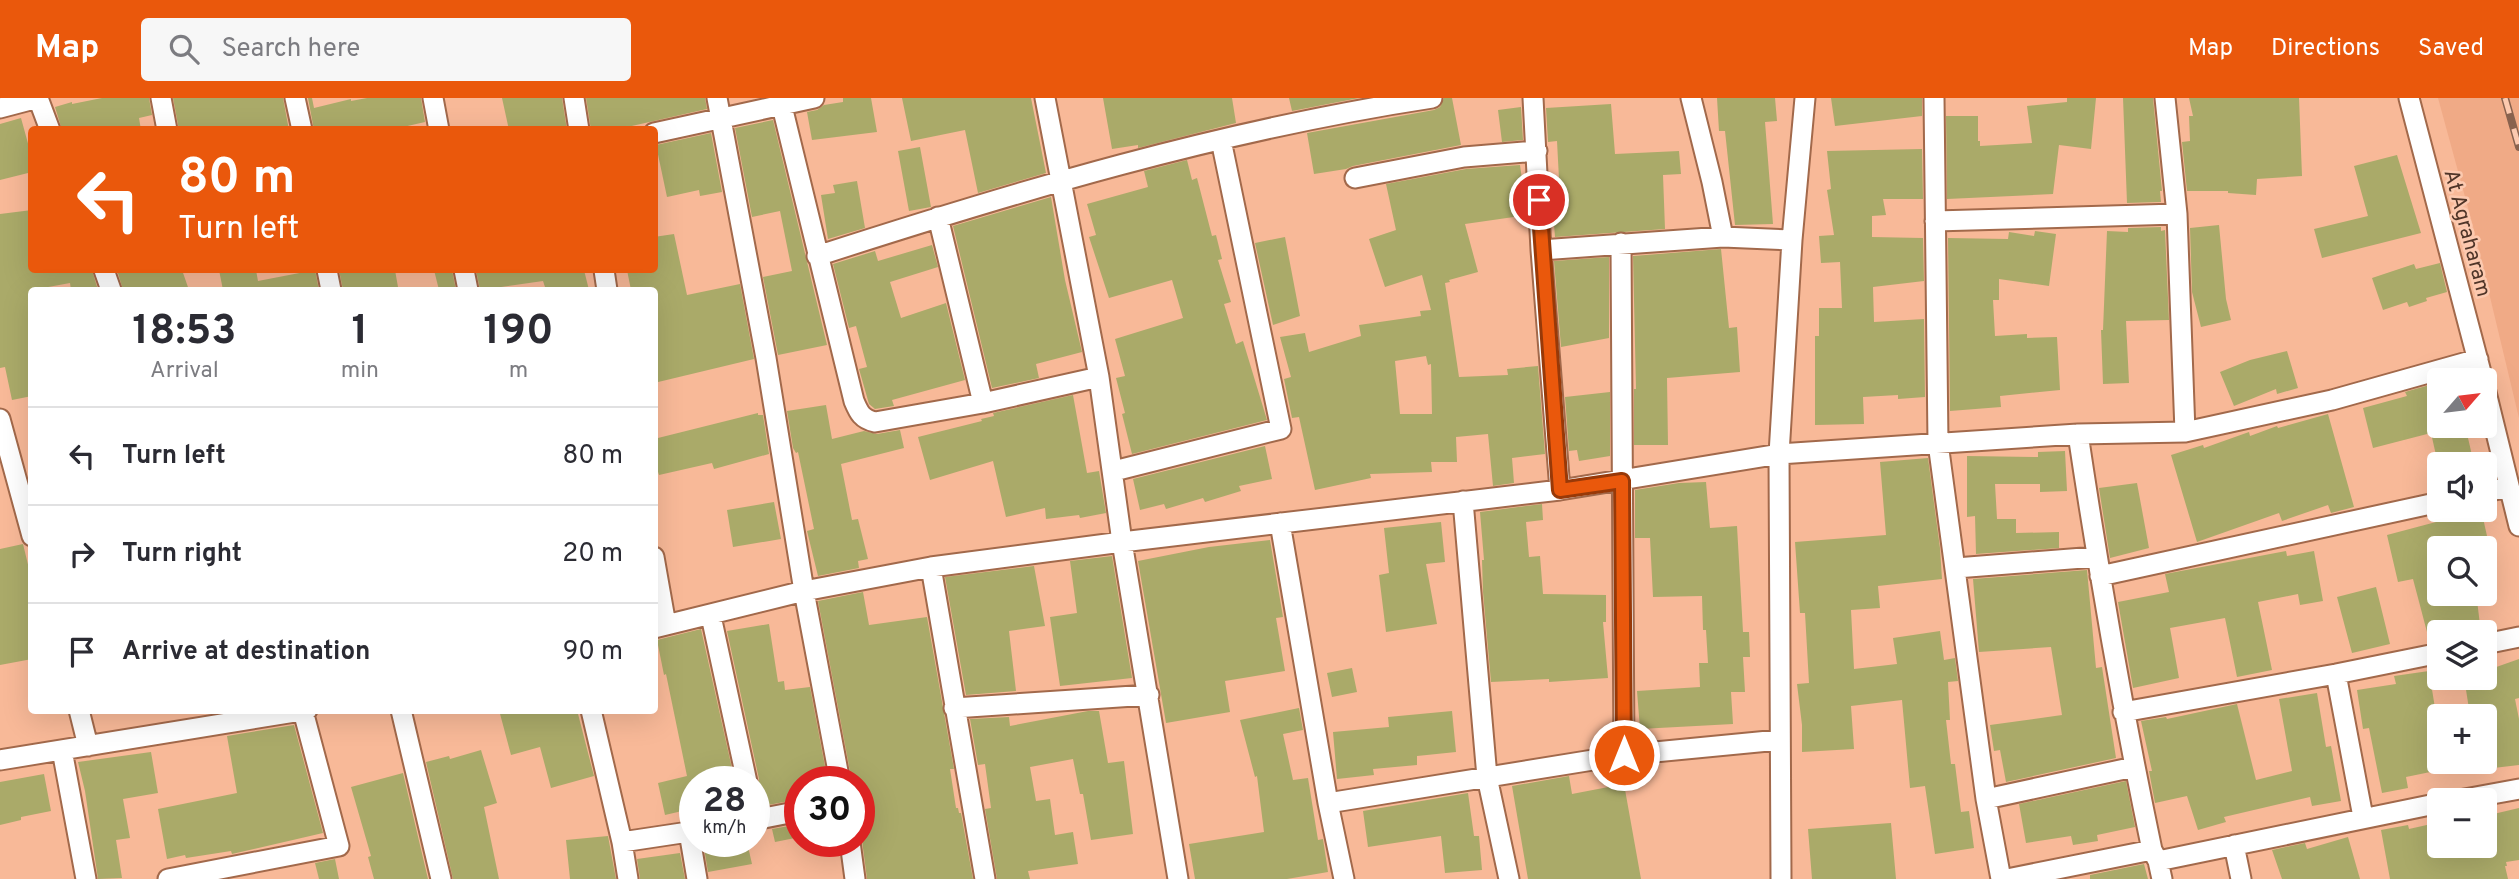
<!DOCTYPE html>
<meta charset="utf-8">
<style>
:root{--surface:#fff;--page:#f7f7f7;--text:#2b2b33;--muted:#7c7c81;--line:#e1e1e2;--accent:#ea580c}
body{margin:0;font-family:Overpass,sans-serif;background:var(--page);color:var(--text);height:100vh;display:flex;flex-direction:column;font-size:26px;white-space:nowrap}
*{box-sizing:border-box;margin:0}
p{font-size:23px;color:var(--muted)}
.icon{flex:none;width:38px;height:38px;fill:none;stroke:currentColor;stroke-width:2;stroke-linecap:round;stroke-linejoin:round}
.map{position:relative;flex:1;overflow:hidden}
.drawer{position:absolute;left:28px;top:189px;width:630px;height:427px;display:flex;flex-direction:column;background:var(--surface);border-radius:7px;box-shadow:0 7px 28px #0002}
.drawer>*{flex:none}
.banner{position:absolute;left:28px;top:28px;width:630px;height:147px;border-radius:7px;box-shadow:0 7px 28px #0002;background:#ea580c;color:#fff;overflow:hidden}
.needle{width:46px;rotate:62deg}
.controls{position:absolute;left:2427px;top:270px;display:grid;gap:14px}
.controls a{display:grid;place-items:center;width:70px;height:70px;border-radius:7px;background:var(--surface);box-shadow:0 7px 28px #0002;font-size:35px}
.speed{position:absolute;left:679px;top:668px;display:flex;gap:14px;font-size:35px;font-weight:700;text-align:center}
.speed>*{display:grid;place-content:center;width:91px;height:91px;border-radius:50%;background:var(--surface);box-shadow:0 7px 28px #0002;line-height:1}
.speed small{font-size:18px;font-weight:400}
.speed .limit{border:10px solid #d22;background:#fff;color:#111}
.pin{position:absolute;display:grid;place-items:center;width:60px;height:60px;color:#fff;margin:-30px;border:4px solid #fff;border-radius:50%;box-shadow:0 2px 7px #0007}
.me{position:absolute;width:77px;margin:-38px;rotate:0deg;stroke-linejoin:round;filter:drop-shadow(0 0 5px #0008)}
.turn{display:flex;align-items:center;gap:24px;height:147px;padding:0 35px;font-size:32px}
.turn .icon{width:91px;height:91px;stroke-width:2.5}
.turn b{display:block;font-size:49px;line-height:60px}
.eta{display:flex;justify-content:space-evenly;align-items:center;height:119px;text-align:center}
.eta b{font-size:42px;font-weight:700;line-height:49px}
ul{padding:0;list-style:none}
li{display:flex;align-items:center;gap:21px;height:98px;padding:0 35px;border-top:2px solid var(--line)}
li div{flex:1}
li b{display:block;font-size:26px}
li em{font-style:normal}
header{display:flex;align-items:center;gap:42px;box-sizing:border-box;height:98px;padding:0 35px;background:var(--accent);color:#fff}
header strong{font-size:33px}
nav{display:flex;gap:38px;margin-inline-start:auto;font-size:24px}
.search{width:490px;height:63px;background:var(--page);display:flex;align-items:center;gap:18px;box-sizing:border-box;padding:0 24px;border-radius:7px;color:var(--muted);font-size:26px}
.map>svg:first-child{display:block}
.built{fill:#f0aa86}
.building{fill:#aaaa69;fill-rule:evenodd}
.lines{fill:none;stroke-linecap:round;stroke-linejoin:round}
.street-casing{stroke:#a2694b;stroke-width:23}
.street{stroke:#fff;stroke-width:19}
.rail-casing{stroke:#89624e;stroke-width:8}
.rail{stroke:#fcc9af;stroke-width:5;stroke-dasharray:16;stroke-linecap:butt}
.route-casing{stroke:#983908;stroke-width:18}
.route{stroke:#ea580c;stroke-width:12}
.labels{text-anchor:middle;stroke-width:5;stroke-linejoin:round;paint-order:stroke}
.street-label{font-size:21px;fill:#4f3528;stroke:#fcc9af}
</style>
<header>
<strong>Map</strong>
<div class="search"><svg class="icon" aria-label="search" viewBox="0 0 24 24"><circle cx="10" cy="10" r="6"/><path d="M15 15l6 6"/></svg>Search here</div>
<nav><a>Map</a><a>Directions</a><a>Saved</a></nav>
</header>
<div class="map">
<svg width="2519" height="781" viewBox="0 0 2519 781">
<rect width="100%" height="100%" fill="#f8b998"/>
<path class="built" d="M2438,0h81v320l-46,-192z"/>
<path class="building" d="M102,0h47l3,17 -13,3 2,12h-79l-7,-23 17,-5v2z
M173,0h110l6,32h-110z
M308,0h4l2,10 37,-9v2l16,-3h54l4,24 -35,8h-76z
M502,0h60l5,32h-58z
M586,0h119l2,11 -93,21h-23z
M843,0h28l6,34 -65,8 -5,-28 10,-2 7,-5 19,-3z
M902,0h129l15,75 -68,20 -13,-63 -54,11z
M1103,0h129l4,25 -98,25v-3l-26,4z
M1289,0h70l-67,13z
M1444,0h8l9,47 -108,21 -7,3 -32,5 -7,-41 127,-23 6,-3z
M1717,0h58l2,23 -12,1 8,102 -38,1 -10,-94h-6z
M1831,0h91v18l-87,10z
M2067,0h29l-5,51 -32,-4 -6,49 -106,5 -1,-83h32v25h2v5l52,-3 -5,-37 40,-4z
M2123,0h30l9,93h-2l1,11 -34,1z
M2189,0h110l3,78 -45,3 -1,16 -28,-2v-2h-41l-5,-49 8,-1 -1,-25h4z
M1611,6l4,50 64,-3 2,23 -18,1 2,54 -110,8 -3,-38 8,-1 -3,-57 -9,1 -2,-34z
M1521,9l2,33 -21,2 -4,-32z
M21,20l11,40v14l-32,8v-56z
M773,22l54,225 -49,10 -15,-78 29,-6 -12,-60 -28,6 -17,-89z
M711,35l11,59 -22,4 -1,-6 -32,7 -11,-52z
M920,49l11,60 -22,4 -11,-60z
M1922,51l1,50h-40l3,16 -14,1v21l51,1 1,43 -51,6 1,35 50,-3 1,78 -27,2v-4l-35,2 1,27 -49,1v-89h4v-28h23l-2,-46 -19,1 -2,-27 15,-1 -7,-45 4,-1 -4,-38z
M2397,57l24,78 -99,25 -8,-29 54,-13 -14,-50z
M1187,62l5,20 5,-2 15,58 4,-1 6,24 -4,1 13,42 -7,2 12,40 7,-3 24,79 -135,34 -10,-40 3,-1 -9,-35 9,-2 -10,-37 68,-21 -11,-38 -63,18 -20,-61 7,-2 -9,-31 61,-17 -4,-16z
M1520,67l7,50 -62,9 13,48 -29,8 1,2 -5,1 14,94 49,-2 -1,-6 31,-3 7,88 -33,4 2,25 -21,3 -5,-52 -32,3 1,25h-26l1,10 -62,2 1,4 -56,12 -16,-73 -7,1 -8,-39 7,-2 -11,-40 25,-4 4,19 52,-16 -2,-11 62,-9 -1,-5 11,-1 -9,-35 -37,12 -16,-48 27,-9 -10,-46 80,-15zM1426,258l2,9 3,-1 1,50h-32l-5,-53z
M857,83l8,47 -37,11 -7,-44 14,-2 -2,-8z
M1051,99l14,83 17,72 -46,12 3,14 -47,10 -39,-162z
M32,112v60h60l6,20h-27l-1,-7 -38,7v106l-20,4 -7,-33 -5,1v-154z
M2219,127l7,74 5,21 -30,7 -9,-35 -2,-64z
M2161,129v4l4,-1 4,90 -43,1 3,62 -26,1 -2,-54h2l4,-99 21,1v-4z
M2035,133l21,3 -7,52 -50,-7v21h-6l2,36 32,-2v4l30,-1 3,53 -60,6 1,11 -51,4 -2,-173 60,1 1,-7 25,4z
M674,136l13,61 53,-11 14,75 -100,24v-93h-23l-4,-20h27v-33z
M1285,139l15,79 -27,9 -18,-82z
M932,147l6,22 -48,15 11,36 45,-15 19,77 -73,20 2,6 -19,3 -6,-5 -10,-35 8,-2 -11,-41 -7,2 -16,-64 42,-13 3,10z
M1721,151l8,79 8,-1 3,45 -73,6 1,67h-34v-56h2l-3,-133z
M1609,159v81l-48,9 -7,-86z
M2440,165l7,29 -21,6 1,3 -18,6 -2,-5 -24,8 -11,-32 42,-14 2,5z
M117,172h65l7,20h-66z
M219,172h37l2,11 57,-11 4,20h-96z
M339,172h56l3,17 -20,3h-35z
M434,172h18l4,20h-17z
M476,172h79v2l29,-2 5,20h-43l-3,-9 -63,9z
M2287,253l11,37 -21,6 -1,-5 -42,17 -14,-34 30,-12z
M2433,286l7,25v16h25l9,39h-36l-7,-31 -58,15 -10,-40 44,-12 -2,-4z
M1610,294v64l-31,5 -2,-11 -8,1 -4,-54z
M1073,297l14,78 12,-2 7,42 -26,5 -1,-3 -33,4 -1,-11 -39,9 -13,-56 -63,19 -12,-43 64,-16 -1,-2 13,-3 -1,-3z
M826,307l6,34 32,-8 13,3 23,-4 4,18 -63,16 11,56 6,-1 10,40 -10,2 1,7 -41,8 -11,-45 7,-2 -16,-77 -2,1 -3,-5 -6,-37z
M758,315v2h5l6,39 -55,15 -2,-6 -53,12 -5,-16v-20z
M2328,316l26,93 -23,6 -3,-8 -46,16 -3,-8 -82,29 -26,-87 32,-10 1,3 45,-16 1,4 27,-10 1,2z
M1265,348l7,33 -33,7 2,5 -36,11 -2,-4 -37,11 -2,-5 -24,6 -7,-31z
M2065,353l2,40 -27,1v-8h-45l2,35h19v14l43,-1v16l-83,6 -1,-38 -8,1v-61l71,1v-5z
M1928,360l12,90 2,31 -64,7 2,22 -29,2 3,59 43,-5 -4,-26 47,-7 4,29 11,-2 3,23 -10,1 2,38h-4l5,44h4l6,48 8,-1 5,37 -39,6 -10,-68 -15,2 -8,-88 -51,6 3,43 -52,3v-27l-5,-41 12,-1 -4,-70h-5l-5,-71 91,-7 -6,-73z
M1706,384l4,46 27,-2 6,106h6l1,25h-7l2,35h-14l2,32 -93,5 -3,-38 63,-4 -1,-24h9l-2,-33h-3l-1,-34 -49,1 -3,-59h-15v-48l44,-7z
M2137,385l12,65 -39,10 -11,-70z
M774,404l7,37 -48,8 -6,-37z
M1542,406l1,16 -17,2 3,35 11,-1 3,38 63,1v27h-3l5,56 -59,4v-3l-58,3 -8,-90 -1,-32h2l-4,-48z
M2462,411h19l6,27 -25,6 1,6h-23v45h32l1,7h4l3,25 -26,7h-27l-14,-53 -15,3 -11,-47 64,-17 -2,-6z
M1441,424l4,40 -19,2 11,60 -51,8 -7,-57 10,-2 -5,-45z
M1270,442l13,77 -7,1 9,53 -60,10 5,31 -64,11 -28,-162 71,-14z
M23,446l9,37v78l-32,6v-116z
M2286,453l1,5 27,-5 9,50 -23,4 -2,-11 -40,8 14,68 -35,7 -12,-59 -55,10 9,50 -46,10 -15,-86 51,-10 -4,-18z
M1112,458l20,122 -72,8 -10,-69 27,-4 -7,-52z
M1034,468l11,60 -36,5 7,60 -50,4 -21,-118z
M2087,472l9,98 6,-1 14,91 -110,24 -6,-32 -6,1 -4,-26 72,-10 -11,-68 -72,5 -6,-73z
M2376,489l14,57 -38,9 -15,-56z
M863,494l6,33 58,-8 27,152h-4l6,39h2l1,5h2l12,66h-106l-5,-39 -3,-6v-52h-7l-34,-181z
M769,526l9,58 6,-1 1,9 25,-3 18,95h-28v17l-32,6v-2l-9,1 -2,-15 2,-10 -32,-148z
M701,531l34,153h-40v26l-30,7 -7,-32 29,-7 -21,-102 -2,1 -7,-35z
M2519,561v39l-4,1 4,20v46l-34,4v-62l-16,2 -5,-32h21v-6z
M1352,570l5,24 -25,5 -5,-24z
M2429,573l11,68v31l-34,7 2,11 -26,5 -13,-65 -6,1 -6,-39 39,-6 -2,-8z
M2317,595l9,54 5,-1 10,55 -29,5 -2,-9 -86,20 2,5 -28,8 -11,-34 -32,7 -6,-32h3l-11,-50 25,-4 1,2 70,-15 19,76 36,-9 -13,-72z
M1299,610l4,22 -20,4 10,46 15,-2 10,62 5,-1 5,33 -41,7h-92l-6,-35 75,-12 -7,-56 -2,1 -15,-57z
M499,612h78l17,66 -43,12 -11,-41 -29,8z
M1088,613h11l9,52 16,-2 9,73 -42,6 -8,-46h-3l-7,-35 -43,8 6,34 14,-2 5,36 18,-3 5,32 -50,7 2,8h-33l-12,-70 6,-1 -6,-44 -7,1 -8,-46 39,-2 1,9z
M1452,613l4,41 -39,4v9l-44,4 1,6 -37,4 -4,-47 56,-5 -1,-10z
M294,627l29,108 -91,21 -1,-3 -45,7 -1,-3 -18,4 -9,-50 79,-16 -10,-57z
M481,652l16,53 -13,4 15,72h-46l-27,-117 23,-6 1,3z
M151,654l7,41 -35,6 7,39 -14,2 6,38 -24,1 -13,-88 -7,-29z
M403,675l25,106h-54l-6,-22 3,-1 -20,-69z
M44,676l7,37 -30,6v3l-21,5v-43z
M1569,678l3,18 52,-10 17,95h-113l-16,-93z
M2126,683l9,46 -38,8 1,6 -25,4 -2,-9 -45,7 -7,-39z
M1468,695l6,43h5l3,34 -37,3 -4,-37 -73,11 -5,-36z
M2519,710v52l-13,2 1,4h-2l3,13h-118l-9,-49 27,-5 1,4 31,-7v23h45v-29z
M1891,725l5,56h-84l-4,-50z
M800,726v13l-25,5 -3,-13z
M608,738l8,43h-46l-4,-39z
M2348,739l12,42h-78l-10,-29 33,-7 2,6z
M703,744h44l5,22 -44,8z
M680,755l5,26h-45l-3,-20z
M335,761l4,20h-20l-4,-16z
M2144,766l4,15h-58v-4z"/>
<g class="lines">
<defs>
<path id="street" d="M38,0l12,32
M161,0l6,32
M295,0l7,32
M433,0l6,32
M574,0l5,32
M717,0l49,260 38,233 36,191
M780,0l74,303c5,12 8,18 21,21l108,-19 116,-26
M1045,0l54,279 23,165 56,337
M1533,0l8,152 19,240
M1691,0l21,84 11,55
M1934,0l4,345 48,356 15,80
M2165,0l12,116 8,218
M2409,0l74,282
M0,10l38,-10
M654,35l160,-35
M1355,80l109,-21 73,-6
M938,119l45,186
M1935,123l242,-7
M1621,145l3,512
M1541,152l182,-13 69,3
M817,158c201,-65 405,-126 615,-158
M104,172l7,20
M327,172l4,20
M464,172l4,20
M604,172l3,20
M2485,290l34,138
M0,321l32,117
M2078,336c21,140 45,278 74,416l6,11 4,18
M1114,373l167,-42 -60,-289
M2485,394l24,-5
M1463,403l24,276 22,102
M1280,425l48,280 16,76
M654,459l12,68
M931,469l54,312
M1956,470l140,-11
M2100,478l340,-74
M711,518l36,166
M654,530l150,-37 127,-24 191,-25 438,-52 219,-36 299,-20 107,-2 147,-32 146,-41
M2485,546l34,-7
M2336,576l27,143
M954,610l195,-13
M79,612l9,36
M401,612l40,169
M591,612l31,132 6,37
M2123,614l213,-38 104,-21
M62,652l24,129
M0,662l307,-50
M1986,701l148,-32
M2459,702l60,-11
M1328,705l296,-48 155,-15
M754,722l46,-9
M689,734l8,47
M622,744l73,-11
M850,744l5,37
M2234,747l7,34
M2158,763l282,-58
M168,781l171,-33 -36,-135
M1781,781l-2,-425 13,-214 13,-142
M2007,781l145,-29"/>
</defs>
<use href="#street" class="street-casing"/>
<use href="#street" class="street"/>
<defs>
<path id="rail" d="M2505,0l14,49"/>
</defs>
<use href="#rail" class="rail-casing"/>
<use href="#rail" class="rail"/>
</g>
<g class="lines">
<defs>
<path id="route" d="M1539,102l21,290 62,-9 2,274"/>
</defs>
<use href="#route" class="route-casing"/>
<use href="#route" class="route"/>
</g>
<g class="labels">
<g class="street-label">
<text transform="translate(2468 135) rotate(75)" y="7">At Agraharam</text>
</g>
</g>
</svg>
<div class="controls">
<a><svg class="needle" viewBox="-14 -14 28 28"><path d="M0-13l5 13h-10z" fill="#e53935"/><path d="M0 13l5-13h-10z" fill="#7c7c81"/></svg></a>
<a><svg class="icon" aria-label="sound" viewBox="0 0 24 24"><path d="M4 9h4l5-4v14l-5-4H4zM17 9q2 3 0 6"/></svg></a>
<a><svg class="icon" aria-label="search" viewBox="0 0 24 24"><circle cx="10" cy="10" r="6"/><path d="M15 15l6 6"/></svg></a>
<a><svg class="icon" aria-label="layers" viewBox="0 0 24 24"><path d="M12 4l9 5-9 5-9-5zM3 14l9 5 9-5"/></svg></a>
<a>+</a>
<a>−</a>
</div>
<div class="speed"><div>28<small>km/h</small></div><div class="limit">30</div></div>
<div class="pin" style="left:1539px;top:102px;background:#d93025"><svg class="icon" aria-label="arrive" viewBox="0 0 24 24"><path d="M6 21V4h12l-3 4 3 4H6"/></svg></div>
<svg class="me" style="left:1624px;top:657px" viewBox="-20 -20 40 40"><circle r="17" fill="#ea580c" stroke="#fff" stroke-width="3"/><path d="M0-11L8 9 0 5-8 9z" fill="#fff"/></svg>
<div class="banner">
<div class="turn"><svg class="icon" aria-label="left" viewBox="0 0 24 24"><path d="M17 20v-9H6M10 6l-5 5 5 5"/></svg><div><b>80 m</b>Turn left</div></div>
</div>
<section class="drawer">
<div class="eta">
<div><b>18:53</b><p>Arrival</p></div>
<div><b>1</b><p>min</p></div>
<div><b>190</b><p>m</p></div>
</div>
<ul>
<li><svg class="icon" aria-label="left" viewBox="0 0 24 24"><path d="M17 20v-9H6M10 6l-5 5 5 5"/></svg><div><b>Turn left</b></div><em>80 m</em></li>
<li><svg class="icon" aria-label="right" viewBox="0 0 24 24"><path d="M7 20v-9h11M14 6l5 5-5 5"/></svg><div><b>Turn right</b></div><em>20 m</em></li>
<li><svg class="icon" aria-label="arrive" viewBox="0 0 24 24"><path d="M6 21V4h12l-3 4 3 4H6"/></svg><div><b>Arrive at destination</b></div><em>90 m</em></li>
</ul>
</section>
</div>
